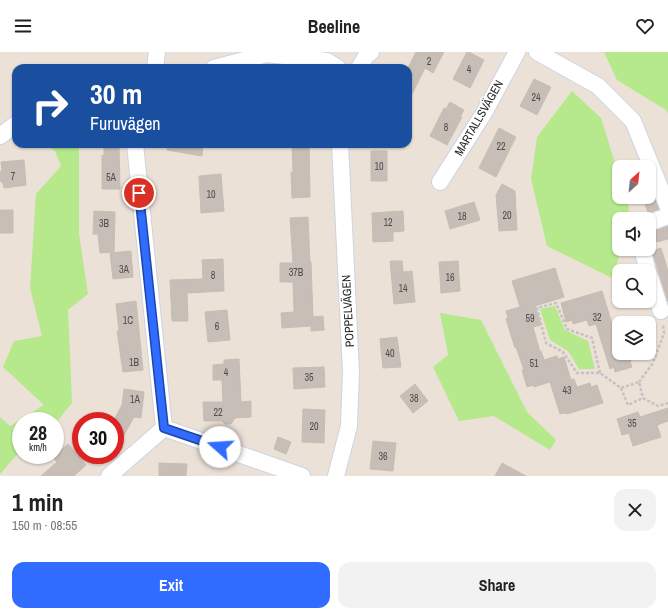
<!DOCTYPE html>
<meta charset="utf-8">
<style>
:root{--surface:#fff;--page:#f2f2f2;--text:#222;--muted:#767676;--accent:#306cff}
body{margin:0;font-family:"Archivo Narrow",sans-serif;background:var(--page);color:var(--text);height:100vh;display:flex;flex-direction:column;font-size:15px;white-space:nowrap}
*{box-sizing:border-box;margin:0}
p{font-size:13px;color:var(--muted)}
.icon{flex:none;width:22px;height:22px;fill:none;stroke:currentColor;stroke-width:2;stroke-linecap:round;stroke-linejoin:round}
.map{position:relative;height:424px;overflow:hidden}
.details{display:flex;flex-direction:column;background:var(--surface);flex:1}
.details>*{flex:none}
.guide{position:absolute;left:12px;top:12px;width:400px;height:84px;border-radius:12px;box-shadow:0 1px 3px #0004;background:#1a4fa0;color:#fff;overflow:hidden}
.needle{width:26px;rotate:27deg}
.tools{position:absolute;left:612px;top:108px;display:grid;gap:8px}
.tools a{display:grid;place-items:center;width:44px;height:44px;border-radius:8px;background:var(--surface);box-shadow:0 1px 3px #0004;font-size:20px}
.speed{position:absolute;left:12px;top:360px;display:flex;gap:8px;font-size:20px;font-weight:700;text-align:center}
.speed>*{display:grid;place-content:center;width:52px;height:52px;border-radius:50%;background:var(--surface);box-shadow:0 1px 3px #0004;line-height:1}
.speed small{font-size:10px;font-weight:400}
.speed .limit{border:6px solid #d22;background:#fff;color:#111}
.pin{position:absolute;display:grid;place-items:center;width:34px;height:34px;color:#fff;margin:-17px;border:2px solid #fff;border-radius:50%;box-shadow:0 1px 4px #0007}
.me{position:absolute;width:44px;margin:-22px;rotate:289deg;stroke-linejoin:round;filter:drop-shadow(0 0 3px #0008)}
.turn{display:flex;align-items:center;gap:14px;height:84px;padding:0 12px;font-size:18px}
.turn .icon{width:52px;height:52px;stroke-width:2.5}
.turn b{display:block;font-size:28px;line-height:34px}
.round{display:grid;place-items:center;flex:none;width:42px;height:42px;border-radius:12px;background:var(--page)}
.headline{display:flex;align-items:center;justify-content:space-between;height:68px;padding:0 12px}
h1{font-size:24px;font-weight:700;line-height:30px}
.button{display:flex;gap:8px;margin-top:auto;padding:8px 12px}
.button a{flex:1;height:46px;border-radius:12px;background:var(--accent);color:#fff;font-size:16px;font-weight:700;line-height:46px;text-align:center}
.button a+a{background:var(--page);color:var(--text)}
header{display:flex;justify-content:space-between;align-items:center;height:52px;padding:0 12px;background:var(--surface);font-size:18px;font-weight:700}
.map>svg:first-child{display:block}
.green{fill:#b5e98c}
.building{fill:#c7beb7;stroke:#c7bdb1}
.lines{fill:none;stroke-linecap:round;stroke-linejoin:round}
.minor-casing{stroke:#ccd3e3;stroke-width:18}
.path{stroke:#c3c3c3;stroke-width:2.5;stroke-dasharray:3 2;stroke-linecap:butt}
.minor{stroke:#fff;stroke-width:16}
.route-casing{stroke:#1f46a6;stroke-width:10}
.route{stroke:#306cff;stroke-width:7}
.labels{text-anchor:middle;stroke-width:3;stroke-linejoin:round;paint-order:stroke}
.number-label{font-size:10px;fill:#4f4d4b}
.street-label{font-size:12px;fill:#272727;stroke:#fff}
</style>
<header><svg class="icon" aria-label="menu" viewBox="0 0 24 24"><path d="M4 6h16M4 12h16M4 18h16"/></svg>Beeline<svg class="icon" aria-label="heart" viewBox="0 0 24 24"><path d="M12 20l-8-8c-3-5 5-10 8-4 3-6 11-1 8 4z"/></svg></header>
<div class="map">
<svg width="668" height="424" viewBox="0 0 668 424">
<rect width="100%" height="100%" fill="#ece1d7"/>
<path class="green" d="M604,0h64v62l-2,-4 -49,-30z
M572,39l29,27 18,58v21h6l4,11 -2,11h-8v30h1l-6,30 -67,-33 -16,-67 6,-42z
M44,92h35v90l9,60 -20,16 4,93 -17,21v-3h-34v29l-21,24v-57l10,9 34,-21 -41,-38 11,-26 28,-5 -12,-48 6,-94 25,-28 -6,-15z
M555,254l10,24 23,11 7,28h-16l-11,-18 -18,-11 -10,-31z
M440,261l41,7 46,92 29,28 -6,10 -56,-34 -35,5 -26,-54 15,-12z"/>
<path class="building" d="M416,0h28l-11,21 -8,-5 -17,34v-34z
M467,0h2l15,8 -14,28 -17,-9z
M534,27l17,8 -14,28 -17,-9z
M450,50l14,8 -4,7h2l-15,28 -17,-9 14,-28 2,1z
M499,76l17,9 -20,40 -17,-9z
M104,92h15l1,45h-18v-34l2,1z
M168,92h35l-1,12 -35,-6z
M292,92h17l1,53 -18,1 -1,-26h2z
M371,99h16v30h-16z
M24,108l2,25 -22,3 -1,-5 -3,-2v-9l2,-2 -1,-8z
M221,122l3,37 -23,2 -2,-37z
M502,132l13,7 2,39 -18,1 -3,-36z
M643,145h11l5,12 -11,4z
M474,150l6,18 -30,9 -5,-18z
M0,158h13v23h-13z
M94,159l21,1 -1,40 -14,1 -2,-19h-5z
M403,159l1,20 -11,1v9l-20,1 -1,-29z
M308,165l2,45h1l2,55 10,-1 1,14 -13,1v-5l-29,2 -1,-15 13,-1 -1,-30h-13v-19h13l-3,-45z
M668,174v13l-11,3 -3,-11z
M661,196l7,23v31l-16,-51z
M131,199l2,26 -20,2 -3,-26z
M223,207l1,32 -37,2 1,28h-16l-2,-41 33,-1 -1,-19z
M390,209h12l1,11 9,-1 3,31 -21,2z
M458,209l2,30 -19,2 -2,-31z
M555,216l9,29 -29,9 6,19 -8,2 7,25 1,-1 3,9 13,-4 1,3 6,-2 7,23 3,-1 3,8 13,-4 1,4 6,-2 6,18 -36,11 -1,-1 -6,1 -10,-32 -16,5 -1,-2 -6,2 -5,-17h2l-8,-23 -1,1 -9,-29 2,-1 -2,-7 14,-4 -8,-26z
M602,239l11,36 6,-2v28h10l2,9h-1l2,5 -17,5 -1,-5 -4,2 -14,-45 -7,2 -2,-6 -14,4 -1,-4 -6,2 -5,-19z
M136,249l7,69 -20,2 -6,-41h2l-3,-27z
M227,258l3,30 -22,2 -3,-30z
M397,285l4,30 -18,1 -3,-29z
M239,307l2,43 10,-1v16l-16,1 -4,6h-6l-3,-3h-18l-1,-19h20l-1,-22h-9v-15l11,-1v-4z
M324,315l1,20 -31,2 -1,-21z
M415,332l13,17 -15,12 -13,-17z
M124,337l20,3 -3,26 -7,-1 -19,34v-33l7,-13z
M668,356v13l-11,4 4,12 -28,9 -4,-13 -7,2 -5,-16 21,-7 2,5z
M303,357l22,1 -1,33 -22,-1z
M278,385l13,5 -5,12 -12,-5z
M373,389l23,2 -3,28 -23,-2z
M68,392l18,21 -12,11h-33l16,-14 -4,-5z
M159,411l28,1 -1,12h-27z
M502,411l24,13h-31z"/>
<g class="lines">
<defs>
<path id="minor" d="M537,0l61,34 35,35 35,86
M155,16l2,-16
M214,16l53,-14 60,7 11,7
M359,16l7,-12 5,-4
M0,84l16,-12
M135,92l29,284
M440,130l44,-69 33,-61
M649,171l19,-7
M642,197l6,22
M649,222l12,37
M109,424l55,-48 138,48
M336,424l13,-50 2,-54 -11,-228"/>
</defs>
<use href="#minor" class="minor-casing"/>
<path class="path" d="M600,321l-8,-35 -25,-9 -11,-26 -19,5 9,35 17,9 14,21h23l21,15 18,-6 4,16 15,8 10,-3
M639,330l14,-19 11,-30 -1,-8
M621,336l7,17 15,-7"/>
<use href="#minor" class="minor"/>
</g>
<g class="lines">
<defs>
<path id="route" d="M139,141l25,235 56,19"/>
</defs>
<use href="#route" class="route-casing"/>
<use href="#route" class="route"/>
</g>
<g class="labels">
<g class="number-label">
<text x="429" y="13">2</text>
<text x="469" y="21">4</text>
<text x="536" y="49">24</text>
<text x="446" y="79">8</text>
<text x="501" y="98">22</text>
<text x="379" y="118">10</text>
<text x="13" y="128">7</text>
<text x="111" y="129">5A</text>
<text x="211" y="146">10</text>
<text x="507" y="167">20</text>
<text x="462" y="168">18</text>
<text x="388" y="174">12</text>
<text x="104" y="175">3B</text>
<text x="124" y="221">3A</text>
<text x="296" y="224">37B</text>
<text x="213" y="227">8</text>
<text x="450" y="229">16</text>
<text x="403" y="240">14</text>
<text x="597" y="269">32</text>
<text x="530" y="270">59</text>
<text x="128" y="272">1C</text>
<text x="217" y="278">6</text>
<text x="390" y="305">40</text>
<text x="134" y="314">1B</text>
<text x="534" y="315">51</text>
<text x="226" y="324">4</text>
<text x="309" y="329">35</text>
<text x="567" y="342">43</text>
<text x="414" y="350">38</text>
<text x="135" y="351">1A</text>
<text x="218" y="364">22</text>
<text x="632" y="375">35</text>
<text x="314" y="378">20</text>
<text x="383" y="408">36</text>
</g>
<g class="street-label">
<text transform="translate(479 66) rotate(-60)" y="4">MARTALLSVÄGEN</text>
<text transform="translate(348 259) rotate(-93)" y="4">POPPELVÄGEN</text>
</g>
</g>
</svg>
<div class="tools">
<a><svg class="needle" viewBox="-14 -14 28 28"><path d="M0-13l5 13h-10z" fill="#e53935"/><path d="M0 13l5-13h-10z" fill="#767676"/></svg></a>
<a><svg class="icon" aria-label="sound" viewBox="0 0 24 24"><path d="M4 9h4l5-4v14l-5-4H4zM17 9q2 3 0 6"/></svg></a>
<a><svg class="icon" aria-label="search" viewBox="0 0 24 24"><circle cx="10" cy="10" r="6"/><path d="M15 15l6 6"/></svg></a>
<a><svg class="icon" aria-label="layers" viewBox="0 0 24 24"><path d="M12 4l9 5-9 5-9-5zM3 14l9 5 9-5"/></svg></a>
</div>
<div class="speed"><div>28<small>km/h</small></div><div class="limit">30</div></div>
<div class="pin" style="left:139px;top:141px;background:#d93025"><svg class="icon" aria-label="arrive" viewBox="0 0 24 24"><path d="M6 21V4h12l-3 4 3 4H6"/></svg></div>
<svg class="me" style="left:220px;top:395px" viewBox="-20 -20 40 40"><circle r="19" fill="#fff"/><path d="M0-13L10 11 0 6-10 11z" fill="#306cff"/></svg>
<div class="guide">
<div class="turn"><svg class="icon" aria-label="right" viewBox="0 0 24 24"><path d="M7 20v-9h11M14 6l5 5-5 5"/></svg><div><b>30 m</b>Furuvägen</div></div>
</div>
</div>
<section class="details">
<div class="headline"><div><h1>1 min</h1><p>150 m · 08:55</p></div><a class="round"><svg class="icon" aria-label="close" viewBox="0 0 24 24"><path d="M6 6l12 12M18 6L6 18"/></svg></a></div>
<div class="button"><a>Exit</a><a>Share</a></div>
</section>
